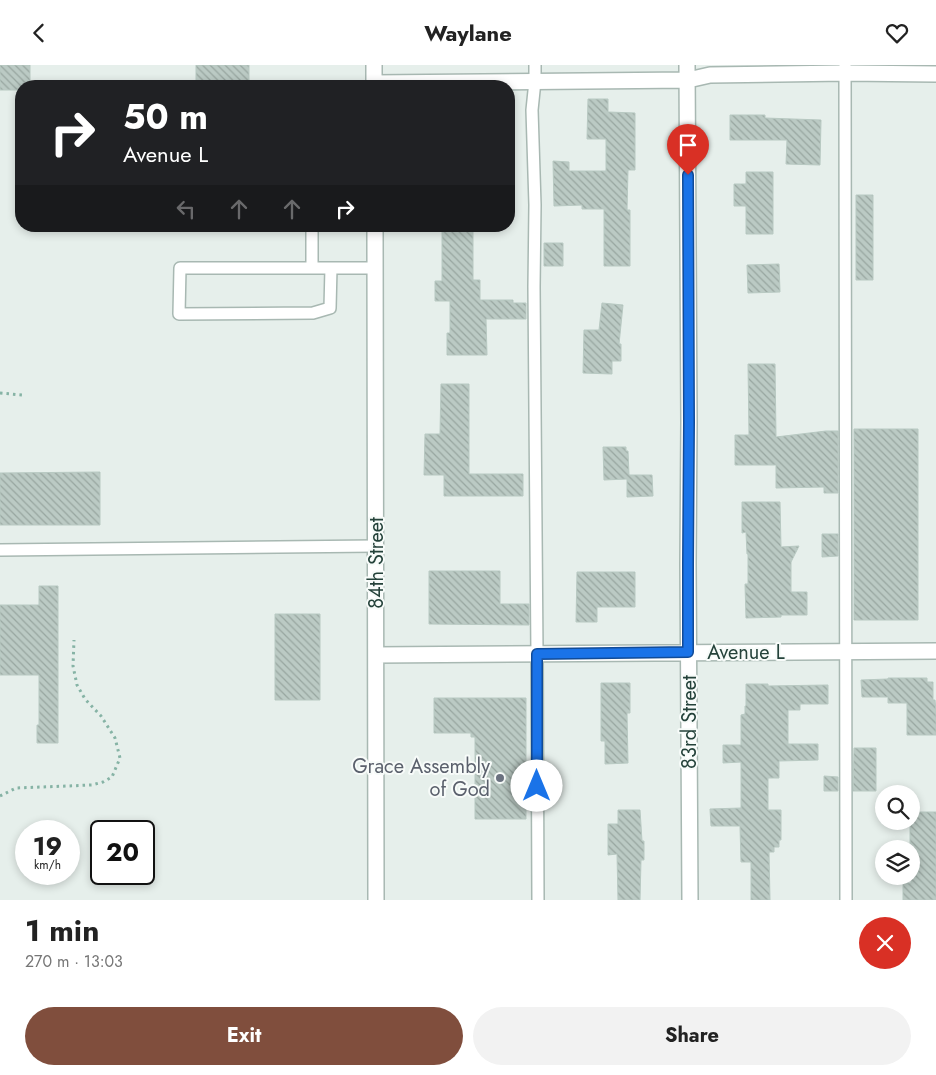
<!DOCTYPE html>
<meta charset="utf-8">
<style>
:root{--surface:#fff;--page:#f2f2f2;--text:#222;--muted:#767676;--accent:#804e3d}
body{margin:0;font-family:Jost,sans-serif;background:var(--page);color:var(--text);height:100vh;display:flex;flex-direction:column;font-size:19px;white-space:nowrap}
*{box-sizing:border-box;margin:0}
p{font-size:16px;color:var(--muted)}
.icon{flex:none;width:28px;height:28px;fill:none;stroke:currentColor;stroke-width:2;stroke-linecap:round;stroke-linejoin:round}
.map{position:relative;height:835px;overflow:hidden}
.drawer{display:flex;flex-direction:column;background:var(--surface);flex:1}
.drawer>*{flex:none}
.guide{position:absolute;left:15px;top:15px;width:500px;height:152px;border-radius:20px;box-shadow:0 2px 8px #0003;background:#202124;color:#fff;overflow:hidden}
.fabs{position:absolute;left:875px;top:720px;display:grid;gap:10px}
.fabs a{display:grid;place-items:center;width:45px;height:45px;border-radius:50%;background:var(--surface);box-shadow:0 2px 8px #0003;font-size:25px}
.speed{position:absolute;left:15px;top:755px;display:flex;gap:10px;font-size:25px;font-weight:700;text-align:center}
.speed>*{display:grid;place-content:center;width:65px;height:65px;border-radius:50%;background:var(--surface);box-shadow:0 2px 8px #0003;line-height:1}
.speed small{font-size:12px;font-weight:400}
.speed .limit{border:2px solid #111;border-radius:8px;background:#fff;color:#111}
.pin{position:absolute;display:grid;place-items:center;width:42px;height:42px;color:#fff;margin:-51px -21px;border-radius:50% 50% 50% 0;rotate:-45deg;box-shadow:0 0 5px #0007}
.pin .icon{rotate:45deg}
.me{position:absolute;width:55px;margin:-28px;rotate:0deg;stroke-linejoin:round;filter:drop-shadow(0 0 4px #0008)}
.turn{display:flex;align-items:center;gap:18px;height:105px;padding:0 25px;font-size:22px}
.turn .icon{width:65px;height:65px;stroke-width:2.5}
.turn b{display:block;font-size:35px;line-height:42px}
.lanes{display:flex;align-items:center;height:48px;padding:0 25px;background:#0003;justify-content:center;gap:25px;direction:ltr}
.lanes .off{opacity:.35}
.round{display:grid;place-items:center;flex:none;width:52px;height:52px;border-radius:26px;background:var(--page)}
.head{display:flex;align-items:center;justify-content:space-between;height:85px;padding:0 25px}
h1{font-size:30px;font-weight:700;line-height:38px}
.cta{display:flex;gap:10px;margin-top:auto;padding:10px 25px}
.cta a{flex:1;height:58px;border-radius:30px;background:var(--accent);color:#fff;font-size:20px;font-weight:700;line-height:58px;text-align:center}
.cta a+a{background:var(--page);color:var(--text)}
header{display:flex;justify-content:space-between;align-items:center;height:65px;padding:0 25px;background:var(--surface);font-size:22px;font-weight:700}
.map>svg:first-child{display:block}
.building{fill:url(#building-back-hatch);stroke:#b8c9c2}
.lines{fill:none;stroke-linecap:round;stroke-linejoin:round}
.service-casing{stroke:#a8b8b2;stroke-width:14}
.minor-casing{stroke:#a8b8b2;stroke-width:18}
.path{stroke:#86b3a5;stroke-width:3;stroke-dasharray:2.5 4;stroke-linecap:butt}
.service{stroke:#fff;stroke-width:11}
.minor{stroke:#fff;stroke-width:15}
.route-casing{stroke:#114b97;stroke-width:12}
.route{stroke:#1a73e8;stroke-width:9}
.worship-dot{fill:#6b7280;stroke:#f7fbf9;stroke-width:2}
.labels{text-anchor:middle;stroke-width:4;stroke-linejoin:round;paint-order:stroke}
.street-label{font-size:20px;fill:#24423a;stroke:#f7fbf9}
.worship-label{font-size:20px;fill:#5b616d;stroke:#f7fbf9;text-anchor:end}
</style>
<header><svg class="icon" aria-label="back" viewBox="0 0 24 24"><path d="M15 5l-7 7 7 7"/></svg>Waylane<svg class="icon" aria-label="heart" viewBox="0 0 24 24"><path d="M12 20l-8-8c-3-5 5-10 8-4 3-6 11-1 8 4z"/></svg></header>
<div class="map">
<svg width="936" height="835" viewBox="0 0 936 835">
<defs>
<pattern id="building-back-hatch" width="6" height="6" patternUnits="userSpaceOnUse" patternTransform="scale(1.25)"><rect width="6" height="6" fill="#bbcac4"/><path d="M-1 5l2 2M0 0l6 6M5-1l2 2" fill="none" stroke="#98a6a0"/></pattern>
</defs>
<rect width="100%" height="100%" fill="#e6efeb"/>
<path class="building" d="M0,0h30v21h-9v4h-21z
M196,0h53v16h-53z
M588,34h20v13l27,1v57h-7l-1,40h3v56h-26v-57h-22v-4l-28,1 -1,-45 16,1v9h37v-32h-19z
M730,50h35v3l56,2 -1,45 -34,-1 1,-24h-57z
M746,107h27v62h-27v-28h-12v-22h12z
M856,130h17v85h-17z
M442,161l31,1v53h7v20h33v3h13v16h-40l1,36h-40v-22h3v-32h-15v-20h7z
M544,178h19v23h-19z
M779,199l1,28 -32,1 -1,-28z
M602,238l21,2 -4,39h2v17h-9v13l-29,-1 1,-43h15z
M748,299h27l1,73 50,-6h12v62h-14v-6l-48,1v-23h-41v-30h14z
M441,319h28v90h54v22h-79v-21h-20l1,-41h15z
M854,364h64v191h-64z
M603,382h23v4h2l1,24h23l1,21 -26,1v-18l-23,1z
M100,407v53h-100v-52z
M742,437h38l1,45 18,-1 -8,16v30h16v23h-26v2l-35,1 -1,-34h3v-30h-1l-1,-22 -4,1z
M822,469h16v22l-16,1z
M429,506h71v33h29v21l-100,-1z
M577,507h58v35h-38v15h-21z
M39,521h19v157h-21v-18h2v-50h-39v-70h39z
M275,549h45v86h-45z
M888,613h39v4h6v18h2l1,11v24h-29v-32h-19v-6h-26l-1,-17 27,-1z
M601,618h29v30h-3l1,50 -23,1v-23h-4z
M746,619h22v2l60,-1v19h-28v6h-12v34h30v16l-39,1v17h-11v32h13v30h-2v7h-5v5h-5l1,48h-19v-38h-10l-1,-36h-29l-1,-17 31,-1v-46l-18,1v-18h18v-30l4,-1v-8h1z
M434,633h92v121h-51v-82h-4v-4h-37z
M854,683h22v43h-23z
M824,711l14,1v14h-14z
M618,745h22l2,31h2v19h-3l-1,40h-22l-1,-46 -9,1v-31h10z
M911,747h25v88h-33v-17h8v-34h-1v-28h1z"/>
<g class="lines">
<defs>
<path id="service" d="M535,0v16l-3,29 3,95 -1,82 3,367 1,246
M845,0l1,835
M312,161v42h63
M312,203h-132l-1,46 134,-1 17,-5 1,-40
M0,485l376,-4"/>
<path id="minor" d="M374,0v21
M687,0l2,357 -1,142 2,336
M374,18l314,-3 22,-5 135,-2 91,1
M375,161l1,674
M376,590l560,-4"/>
</defs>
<use href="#service" class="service-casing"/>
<use href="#minor" class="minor-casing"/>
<path class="path" d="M0,328l22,2
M0,731l16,-8 76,-3 11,-3 9,-5 8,-19 -5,-20 -14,-22 -16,-17 -8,-14 -4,-19 1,-26"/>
<use href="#service" class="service"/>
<use href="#minor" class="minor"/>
</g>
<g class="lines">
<defs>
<path id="route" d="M537,721v-132l151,-2v-88l1,-142 -1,-247"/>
</defs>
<use href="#route" class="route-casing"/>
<use href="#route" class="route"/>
</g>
<circle class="worship-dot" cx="500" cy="713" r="5"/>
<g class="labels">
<g class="street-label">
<text transform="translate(376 498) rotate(-90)" y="7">84th Street</text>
<text x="746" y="594">Avenue L</text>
<text transform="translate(689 657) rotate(-90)" y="7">83rd Street</text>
</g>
<g class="worship-label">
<text x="490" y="708">Grace Assembly<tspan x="490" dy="23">of God</tspan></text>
</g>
</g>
</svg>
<div class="fabs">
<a><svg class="icon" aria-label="search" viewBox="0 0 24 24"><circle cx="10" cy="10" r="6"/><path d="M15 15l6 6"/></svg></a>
<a><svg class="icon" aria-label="layers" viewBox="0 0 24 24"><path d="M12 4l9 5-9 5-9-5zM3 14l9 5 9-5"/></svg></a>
</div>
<div class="speed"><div>19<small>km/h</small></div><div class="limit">20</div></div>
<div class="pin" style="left:688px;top:110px;background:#d93025"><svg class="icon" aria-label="arrive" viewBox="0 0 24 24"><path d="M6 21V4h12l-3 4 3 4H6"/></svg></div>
<svg class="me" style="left:537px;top:721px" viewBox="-20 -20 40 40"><circle r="19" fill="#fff"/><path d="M0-13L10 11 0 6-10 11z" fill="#1a73e8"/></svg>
<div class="guide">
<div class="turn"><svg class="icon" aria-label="right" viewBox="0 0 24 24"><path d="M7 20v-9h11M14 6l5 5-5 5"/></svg><div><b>50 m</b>Avenue L</div></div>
<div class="lanes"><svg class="icon off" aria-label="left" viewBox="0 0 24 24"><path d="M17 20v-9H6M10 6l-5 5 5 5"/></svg><svg class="icon off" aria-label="ahead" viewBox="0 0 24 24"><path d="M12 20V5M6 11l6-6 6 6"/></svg><svg class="icon off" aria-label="ahead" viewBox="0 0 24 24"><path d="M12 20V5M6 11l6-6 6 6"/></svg><svg class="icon" aria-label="right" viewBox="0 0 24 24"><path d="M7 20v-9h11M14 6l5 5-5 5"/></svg></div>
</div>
</div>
<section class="drawer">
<div class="head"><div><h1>1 min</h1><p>270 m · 13:03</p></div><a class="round" style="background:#d93025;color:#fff"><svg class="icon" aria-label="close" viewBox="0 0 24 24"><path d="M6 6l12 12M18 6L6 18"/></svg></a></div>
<div class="cta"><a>Exit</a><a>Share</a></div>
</section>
